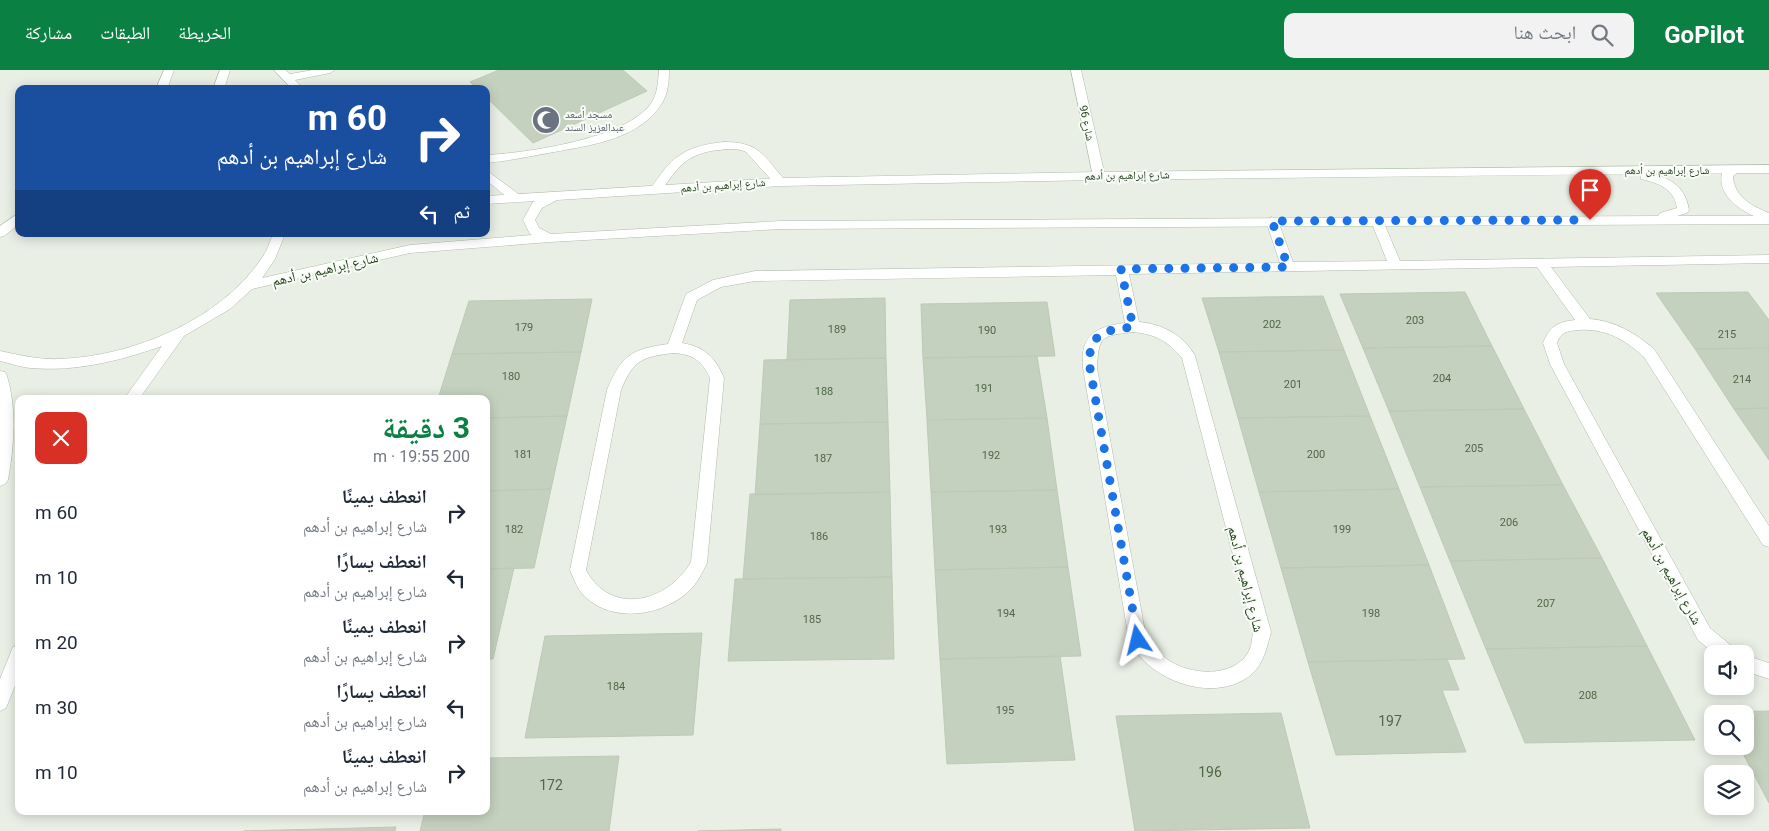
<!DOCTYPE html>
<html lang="ar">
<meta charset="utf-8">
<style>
:root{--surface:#fff;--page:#f2f2f3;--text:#1f2937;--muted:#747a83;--accent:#0b8043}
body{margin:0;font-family:Roboto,"Noto Naskh Arabic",sans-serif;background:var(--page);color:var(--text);direction:rtl;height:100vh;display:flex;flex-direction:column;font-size:19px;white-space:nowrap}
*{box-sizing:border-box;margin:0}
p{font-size:16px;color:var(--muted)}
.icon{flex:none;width:28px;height:28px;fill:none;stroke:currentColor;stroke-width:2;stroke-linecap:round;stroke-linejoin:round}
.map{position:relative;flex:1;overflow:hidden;direction:ltr}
.drawer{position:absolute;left:15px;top:325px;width:475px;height:420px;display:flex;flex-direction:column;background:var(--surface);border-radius:10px;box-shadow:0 2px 12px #0003;direction:rtl}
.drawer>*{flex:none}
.guide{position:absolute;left:15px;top:15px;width:475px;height:152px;border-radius:10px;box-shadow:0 2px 12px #0003;direction:rtl;background:#1a4fa0;color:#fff;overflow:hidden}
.buttons{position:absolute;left:1704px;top:575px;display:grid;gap:10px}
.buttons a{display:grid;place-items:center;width:50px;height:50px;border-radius:10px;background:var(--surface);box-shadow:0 2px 12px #0003;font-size:25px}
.pin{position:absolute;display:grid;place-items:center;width:42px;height:42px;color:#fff;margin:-51px -21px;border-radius:50% 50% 50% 0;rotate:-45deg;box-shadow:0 0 5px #0007}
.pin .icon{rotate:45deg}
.me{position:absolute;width:55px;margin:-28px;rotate:350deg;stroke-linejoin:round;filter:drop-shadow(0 0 4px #0008)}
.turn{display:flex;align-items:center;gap:18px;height:105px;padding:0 20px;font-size:22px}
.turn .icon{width:65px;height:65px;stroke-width:2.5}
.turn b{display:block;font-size:35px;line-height:42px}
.then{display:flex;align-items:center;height:48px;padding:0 20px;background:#0003;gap:10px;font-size:19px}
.round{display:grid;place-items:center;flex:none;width:52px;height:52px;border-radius:10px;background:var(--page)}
.summary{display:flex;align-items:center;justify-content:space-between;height:85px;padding:0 20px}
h1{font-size:30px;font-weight:700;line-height:38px;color:var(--accent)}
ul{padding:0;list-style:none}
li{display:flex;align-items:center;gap:15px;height:65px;padding:0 20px}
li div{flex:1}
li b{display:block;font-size:19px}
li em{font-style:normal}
header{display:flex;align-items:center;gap:30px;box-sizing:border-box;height:70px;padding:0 25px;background:var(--accent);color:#fff}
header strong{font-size:24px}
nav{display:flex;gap:28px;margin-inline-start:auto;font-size:18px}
.search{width:350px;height:45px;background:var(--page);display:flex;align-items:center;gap:12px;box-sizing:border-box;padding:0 18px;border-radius:10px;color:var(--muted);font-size:19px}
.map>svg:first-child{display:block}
.building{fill:#c5d1bf;stroke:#bdcab6}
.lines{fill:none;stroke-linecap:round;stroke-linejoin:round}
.service-casing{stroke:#afbcaa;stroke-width:1}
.minor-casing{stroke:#afbcaa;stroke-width:1}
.tertiary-casing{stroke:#afbcaa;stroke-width:1}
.service{fill:#fff;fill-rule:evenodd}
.minor{fill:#fff;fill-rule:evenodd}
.tertiary{fill:#fff;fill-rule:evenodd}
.route{stroke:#1a73e8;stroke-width:9;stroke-dasharray:0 16.2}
.labels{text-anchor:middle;stroke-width:4;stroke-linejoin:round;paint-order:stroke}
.far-worship-label{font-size:11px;fill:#5b616d;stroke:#f8fbf6;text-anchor:start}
.far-street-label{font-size:11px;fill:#284421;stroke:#f8fbf6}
.number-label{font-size:11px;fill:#4f6748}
.street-label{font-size:14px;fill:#284421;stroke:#f8fbf6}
.near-number-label{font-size:14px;fill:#4f6748}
</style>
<header>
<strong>GoPilot</strong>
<div class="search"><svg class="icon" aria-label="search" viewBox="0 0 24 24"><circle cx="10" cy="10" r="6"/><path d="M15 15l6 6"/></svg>ابحث هنا</div>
<nav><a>الخريطة</a><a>الطبقات</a><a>مشاركة</a></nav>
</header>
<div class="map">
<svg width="1769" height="761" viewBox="0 0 1769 761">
<rect width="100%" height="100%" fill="#e9efe5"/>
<path class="building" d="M499,0h124l24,21 -114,52 -47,-46v-8h-9l-7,-7z
M1465,222l27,54 -129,2 -23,-54z
M1748,222l21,28v28l-74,1 -39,-56z
M1323,226l21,54 -125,2 -17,-54z
M885,228l1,60 -99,2 3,-60z
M592,229l-11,53 -129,2 17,-53z
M1047,232l8,54 -132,2 -2,-54z
M1492,276l32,63 -135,2 -26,-63z
M1769,278v60l-35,1 -39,-60z
M1344,280l26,66 -132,2 -19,-66z
M581,282l-14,64 -81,2v-19h-48l14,-45z
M1037,286l10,62 -120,2 -4,-62z
M886,288l2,64 -128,2 4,-64z
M1769,338v52l-35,-51z
M1524,339l39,76 -143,2 -31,-76z
M567,346l-16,73 -65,2v-73z
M1370,346l29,73 -140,3 -21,-74z
M1047,348l10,72 -126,2 -4,-72z
M888,352l2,70 -135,3 5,-71z
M1563,415l39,73 -152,3 -30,-74z
M551,419l-17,79 -48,1v-78z
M1399,419l30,76 -148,3 -22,-76z
M1057,420l11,77 -133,3 -4,-78z
M890,422l2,85 -149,2 7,-85z
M1602,488l45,88 -161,3 -36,-88z
M1429,495l36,94 -157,3 -27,-94z
M1068,497l13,89 -141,3 -5,-89z
M514,498l-21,91h-7v-90z
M892,507l2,82 -166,2 7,-82z
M702,563l-9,102 -168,3 20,-102z
M1647,576l48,94 -170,3 -39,-94z
M1060,586l15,104 -128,4 -7,-105z
M1447,589l12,31h-17l24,62 -130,3 -28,-93z
M1769,641v92l-30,-57h6v-32h-24l-1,-2z
M1281,643l29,115 -175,3 -19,-115z
M619,686l-10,75h-189l5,-20h61v-53z
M396,757l-1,4h-151z
M781,759v2h-83z"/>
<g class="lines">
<defs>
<path id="service" d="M274,0h11l5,4 23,-4h22l-5,3 -35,7 9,9h-12z
M659,0h10c0,11 -1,24 -7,33 -22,36 -70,42 -108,49 -23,4 -45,9 -68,11v-8c41,-2 147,-17 167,-55 5,-9 5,-20 6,-30z
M724,72c35,0 39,13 60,37l2,3 -2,3h-8l-30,-33c-8,-4 -18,-3 -27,-2 -33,3 -42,18 -59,43h-8l-2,-3c21,-33 34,-44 74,-48z
M486,100l34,25 2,3 -2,3h-8l-26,-21z"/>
<path id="minor" d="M1071,0h10l24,106 -2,3 -4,1 -6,-4z
M1272,147l6,4 15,41 94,-1 -16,-40 6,-4 6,4 17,40 369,-6v8l-218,4 39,52c25,2 45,14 64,30l115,177v21l-6,-2 -119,-188c-20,-18 -39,-29 -66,-27 -11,1 -17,2 -21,13l7,21 146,264 24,20 3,6h-22l-17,-14 -148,-276 -7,-21c7,-17 15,-21 32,-23l-38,-53 -408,7 10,48c23,2 45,13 56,34l76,276c-4,15 -7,31 -19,42 -37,31 -104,7 -123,-34l-46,-272c0,-6 -1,-14 1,-20 5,-19 24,-23 41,-25l-9,-48 -361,6 -34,6 -24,13 -15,43c23,4 33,14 42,35l-17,185c-5,10 -10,21 -19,29 -29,26 -82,32 -108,-1 -4,-6 -7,-14 -10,-21l37,-180c14,-34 24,-41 61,-46l18,-50 27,-14 42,-9 525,-8 -14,-42zM1133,262c22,2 35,9 49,26l71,274c-1,6 -1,13 -4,19 -15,28 -59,24 -81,9 -9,-6 -16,-15 -22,-23l-49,-269c2,-32 3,-32 36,-36zM673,283c19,1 29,7 37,25l-19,184c-23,40 -80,55 -105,8l35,-180c12,-30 21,-33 52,-37z
M1745,585l24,8v16l-24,-8z"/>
<path id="tertiary" d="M164,0h10l-7,19h-11z
M220,0h10l-6,19h-11z
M1769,95v8h-32l-4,3c1,21 19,30 36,37v11l-988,5 -231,13 -140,11 -158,36 -22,20 -46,27 -45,63h-15l38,-53c-43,15 -86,26 -132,22 -10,-1 -20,-5 -30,-7v-10c20,4 39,9 60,8 74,-3 160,-39 202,-101 5,-7 8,-16 11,-24h12l-10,25 -13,19 148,-33 122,-10 -2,-1 -7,-14 10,-18 2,-1 -49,3v-8l294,-18 319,-6zM1722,103c-5,21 16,36 32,43h-77l10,-3 2,-3c-3,-21 -16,-31 -36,-36zM1640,104l1,5c17,4 33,9 36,29l-17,5 -2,3 -877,5 -230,13 -12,-6 -4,-8 7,-12 15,-8 223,-14 319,-6z
M19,143v11l-15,12 -4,1v-11z
M0,301l5,1 2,4c10,35 7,69 1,104l-3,4 -5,2z
M19,575v31l-13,32 -6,3v-32l13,-32z"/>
</defs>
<use href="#service" class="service-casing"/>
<use href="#minor" class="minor-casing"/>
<use href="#tertiary" class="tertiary-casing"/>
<use href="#service" class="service"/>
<use href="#minor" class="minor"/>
<use href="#tertiary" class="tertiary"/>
</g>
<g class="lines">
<path class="route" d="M1138,570l-48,-272c1,-6 -1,-15 1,-21 7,-18 27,-18 42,-20l-12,-58 167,-2 -16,-46 318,-1"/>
</g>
<defs>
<symbol id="mosque-disc" viewBox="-11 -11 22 22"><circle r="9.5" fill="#6b7280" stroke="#f8fbf6"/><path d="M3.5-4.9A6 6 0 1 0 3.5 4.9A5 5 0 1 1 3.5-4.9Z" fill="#fff"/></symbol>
</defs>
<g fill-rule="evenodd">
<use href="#mosque-disc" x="530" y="34" width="32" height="32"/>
</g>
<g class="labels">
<g class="far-worship-label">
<text x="565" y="48">مسجد أسعد<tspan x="565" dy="13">عبدالعزيز السند</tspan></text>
</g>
<g class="far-street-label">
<text transform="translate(1087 53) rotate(78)" y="4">شارع 96</text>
<text x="1667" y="104">شارع إبراهيم بن أدهم</text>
<text transform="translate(1127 105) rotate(-1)" y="4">شارع إبراهيم بن أدهم</text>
<text transform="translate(723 115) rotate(-4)" y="4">شارع إبراهيم بن أدهم</text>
</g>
<g class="number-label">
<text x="1415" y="254">203</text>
<text x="1272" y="258">202</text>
<text x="524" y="261">179</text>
<text x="837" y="263">189</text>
<text x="987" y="264">190</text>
<text x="1727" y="268">215</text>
<text x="511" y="310">180</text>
<text x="1442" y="312">204</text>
<text x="1742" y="313">214</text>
<text x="1293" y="318">201</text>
<text x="984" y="322">191</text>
<text x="824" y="325">188</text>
<text x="1474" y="382">205</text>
<text x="523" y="388">181</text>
<text x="1316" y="388">200</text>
<text x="991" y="389">192</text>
<text x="823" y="392">187</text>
<text x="1509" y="456">206</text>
<text x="514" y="463">182</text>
<text x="998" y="463">193</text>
<text x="1342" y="463">199</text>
<text x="819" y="470">186</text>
<text x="1546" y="537">207</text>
<text x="1006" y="547">194</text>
<text x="1371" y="547">198</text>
<text x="812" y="553">185</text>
<text x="616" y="620">184</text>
<text x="1588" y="629">208</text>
<text x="1005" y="644">195</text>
</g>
<g class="street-label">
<text transform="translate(325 199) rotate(-13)" y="5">شارع إبراهيم بن أدهم</text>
<text transform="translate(1672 506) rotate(61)" y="5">شارع إبراهيم بن أدهم</text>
<text transform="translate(1246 509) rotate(76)" y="5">شارع إبراهيم بن أدهم</text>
</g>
<g class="near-number-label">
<text x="1390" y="656">197</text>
<text x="1210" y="707">196</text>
<text x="551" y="720">172</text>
</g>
</g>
</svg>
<div class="buttons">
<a><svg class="icon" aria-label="sound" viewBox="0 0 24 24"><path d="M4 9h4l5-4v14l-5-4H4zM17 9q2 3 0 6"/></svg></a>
<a><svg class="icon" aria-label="search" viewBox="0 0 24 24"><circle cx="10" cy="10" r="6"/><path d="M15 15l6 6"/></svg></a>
<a><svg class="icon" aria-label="layers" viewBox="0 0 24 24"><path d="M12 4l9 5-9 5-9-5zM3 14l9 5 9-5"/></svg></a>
</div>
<div class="pin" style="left:1590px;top:150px;background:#d93025"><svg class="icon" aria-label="arrive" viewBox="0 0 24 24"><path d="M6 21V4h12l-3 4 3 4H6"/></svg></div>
<svg class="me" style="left:1138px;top:570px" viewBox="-20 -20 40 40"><path d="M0-17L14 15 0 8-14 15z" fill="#1a73e8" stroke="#fff" stroke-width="4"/></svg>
<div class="guide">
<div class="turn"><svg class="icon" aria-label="right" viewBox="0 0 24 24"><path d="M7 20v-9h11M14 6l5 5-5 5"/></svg><div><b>60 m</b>شارع إبراهيم بن أدهم</div></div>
<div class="then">ثم<svg class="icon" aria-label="left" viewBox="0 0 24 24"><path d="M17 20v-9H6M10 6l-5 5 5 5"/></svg></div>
</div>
<section class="drawer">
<div class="summary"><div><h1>3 دقيقة</h1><p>200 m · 19:55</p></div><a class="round" style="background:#d93025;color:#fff"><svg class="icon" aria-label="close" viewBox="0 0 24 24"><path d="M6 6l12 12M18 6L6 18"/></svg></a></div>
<ul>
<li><svg class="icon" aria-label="right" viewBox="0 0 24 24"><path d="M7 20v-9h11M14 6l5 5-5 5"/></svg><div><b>انعطف يمينًا</b><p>شارع إبراهيم بن أدهم</p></div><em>60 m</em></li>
<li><svg class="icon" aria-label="left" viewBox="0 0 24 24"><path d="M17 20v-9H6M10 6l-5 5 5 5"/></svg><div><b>انعطف يسارًا</b><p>شارع إبراهيم بن أدهم</p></div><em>10 m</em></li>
<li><svg class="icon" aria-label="right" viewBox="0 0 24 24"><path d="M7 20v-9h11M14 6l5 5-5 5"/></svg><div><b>انعطف يمينًا</b><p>شارع إبراهيم بن أدهم</p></div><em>20 m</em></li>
<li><svg class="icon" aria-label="left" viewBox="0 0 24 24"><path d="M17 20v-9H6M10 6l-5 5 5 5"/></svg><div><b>انعطف يسارًا</b><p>شارع إبراهيم بن أدهم</p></div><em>30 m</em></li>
<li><svg class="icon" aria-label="right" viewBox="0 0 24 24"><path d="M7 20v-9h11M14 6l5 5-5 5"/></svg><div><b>انعطف يمينًا</b><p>شارع إبراهيم بن أدهم</p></div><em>10 m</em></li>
</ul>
</section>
</div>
